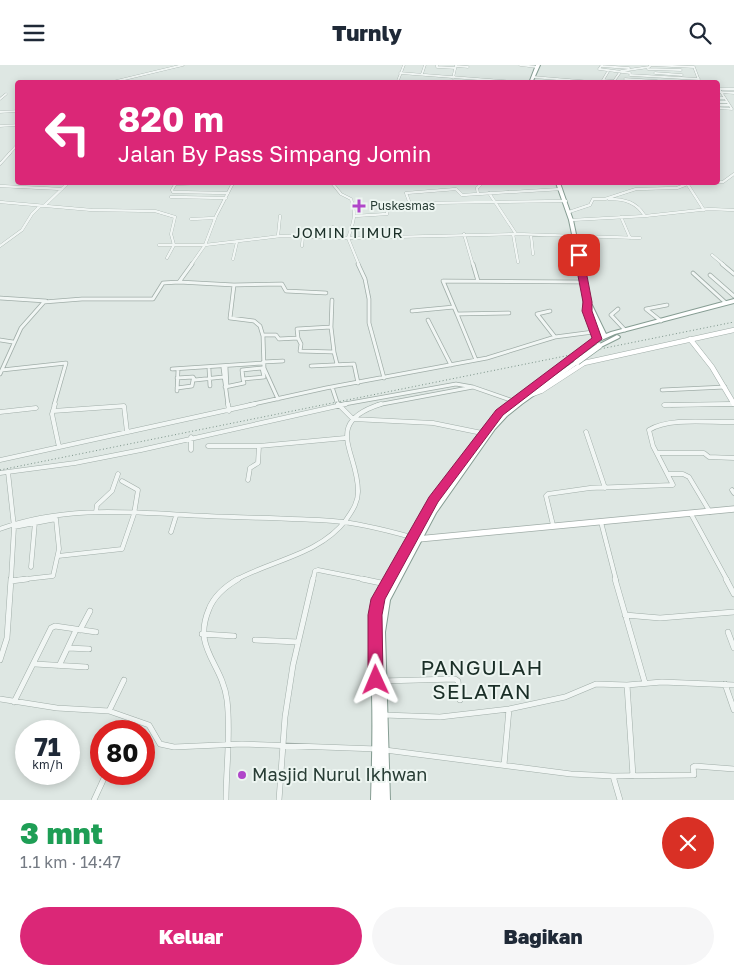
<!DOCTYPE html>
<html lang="id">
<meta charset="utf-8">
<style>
:root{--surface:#fff;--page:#f6f6f7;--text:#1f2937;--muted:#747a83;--accent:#db2777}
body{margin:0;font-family:"Golos Text",sans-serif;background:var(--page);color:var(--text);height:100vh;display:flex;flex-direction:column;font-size:19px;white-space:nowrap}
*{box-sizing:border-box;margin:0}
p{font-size:16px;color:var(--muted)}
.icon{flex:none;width:28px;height:28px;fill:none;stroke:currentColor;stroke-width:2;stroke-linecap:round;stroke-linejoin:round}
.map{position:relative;height:735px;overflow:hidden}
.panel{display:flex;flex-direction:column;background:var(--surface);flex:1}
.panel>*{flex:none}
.top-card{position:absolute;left:15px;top:15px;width:705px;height:105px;border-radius:5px;box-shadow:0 2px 8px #0003;background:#db2777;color:#fff;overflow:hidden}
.speed{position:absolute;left:15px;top:655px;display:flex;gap:10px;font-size:25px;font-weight:700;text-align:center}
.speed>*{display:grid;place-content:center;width:65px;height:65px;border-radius:50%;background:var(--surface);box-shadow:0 2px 8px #0003;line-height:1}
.speed small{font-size:12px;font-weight:400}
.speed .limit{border:8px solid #d22;background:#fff;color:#111}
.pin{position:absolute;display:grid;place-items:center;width:42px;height:42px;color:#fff;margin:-21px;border-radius:10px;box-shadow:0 2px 8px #0006}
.me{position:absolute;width:55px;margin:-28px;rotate:359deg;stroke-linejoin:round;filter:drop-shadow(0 0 4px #0008)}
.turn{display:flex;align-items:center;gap:18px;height:105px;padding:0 20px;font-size:22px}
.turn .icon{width:65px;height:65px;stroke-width:2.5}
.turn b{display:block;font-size:35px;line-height:42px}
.round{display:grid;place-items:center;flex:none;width:52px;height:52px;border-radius:26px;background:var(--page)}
.overview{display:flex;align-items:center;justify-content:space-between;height:85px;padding:0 20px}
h1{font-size:30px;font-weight:800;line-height:38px;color:#1e9e55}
.cta{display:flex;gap:10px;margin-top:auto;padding:10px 20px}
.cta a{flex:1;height:58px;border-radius:30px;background:var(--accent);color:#fff;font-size:20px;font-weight:800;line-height:58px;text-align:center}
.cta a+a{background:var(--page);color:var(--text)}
header{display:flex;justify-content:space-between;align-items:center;height:65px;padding:0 20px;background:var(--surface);font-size:22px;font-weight:800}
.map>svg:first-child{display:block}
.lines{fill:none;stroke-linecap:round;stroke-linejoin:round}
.street-far4-casing{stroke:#a0ada8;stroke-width:2.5}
.street-far3-casing{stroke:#a0ada8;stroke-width:3}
.street-far2-casing{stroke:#a0ada8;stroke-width:4.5}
.street-far1-casing{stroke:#a0ada8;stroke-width:5}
.street-casing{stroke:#a0ada8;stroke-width:6}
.secondary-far1-casing{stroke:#a0ada8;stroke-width:5.5}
.secondary-casing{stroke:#a0ada8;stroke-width:7}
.highway-casing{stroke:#869d93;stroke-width:2}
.street-far4{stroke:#f1f6f4;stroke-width:2}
.street-far3{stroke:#f1f6f4;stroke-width:2.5}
.street-far2{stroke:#f1f6f4;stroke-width:3}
.street-far1{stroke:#f1f6f4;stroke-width:4}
.street{stroke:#f1f6f4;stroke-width:5}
.secondary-far1{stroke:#fff;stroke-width:4.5}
.secondary{stroke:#fff;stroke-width:5.5}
.highway{fill:#fff;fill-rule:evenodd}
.rail{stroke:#789086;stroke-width:1;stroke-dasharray:1 2.5;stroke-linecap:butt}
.highway-bridge-casing{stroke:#869d93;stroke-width:7;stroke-linecap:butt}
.highway-bridge{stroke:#fff;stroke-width:5.5}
.route{fill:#db2777;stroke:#8e194d}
.poi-dot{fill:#b046c9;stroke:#edf5f1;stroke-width:2}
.labels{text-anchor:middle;stroke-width:4;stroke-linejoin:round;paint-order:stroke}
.far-poi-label{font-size:12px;fill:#283d35;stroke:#edf5f1;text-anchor:start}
.far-quarter-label{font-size:15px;letter-spacing:1px;fill:#1a2e27;stroke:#edf5f1}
.near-poi-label{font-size:18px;fill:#283d35;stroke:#edf5f1;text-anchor:start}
.near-quarter-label{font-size:21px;letter-spacing:1px;fill:#1a2e27;stroke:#edf5f1}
</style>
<header><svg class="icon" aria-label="menu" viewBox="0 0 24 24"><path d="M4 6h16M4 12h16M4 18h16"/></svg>Turnly<svg class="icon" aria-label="search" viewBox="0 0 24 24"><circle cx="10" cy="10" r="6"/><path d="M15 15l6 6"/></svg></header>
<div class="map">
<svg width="734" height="735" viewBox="0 0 734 735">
<rect width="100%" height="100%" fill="#dee7e3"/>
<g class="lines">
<defs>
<path id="street-far4" d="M437,0v2l18,1
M520,0l17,2
M602,0l-3,4 31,4
M650,0l44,2
M456,1l12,1
M601,1l28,2
M694,2l6,16
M648,4l33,1
M609,5l-6,10 32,3
M400,8l128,10
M655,8l27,2
M422,9l3,-9
M630,10l69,4
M533,12l72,6
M453,13l3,-13
M556,14l-2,3 10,1
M625,14l32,2
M614,16l7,-10 28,-4 2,-2
M669,17l17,1
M108,18l75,-18
M397,18l7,-18
M718,24h16
M719,24l13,20
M718,27l16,1
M718,33h7
M0,34l6,-5
M718,37h9
M718,40h11
M718,43l14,1
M0,47l18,-1
M0,61l18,-1
M9,89l9,-10"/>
<path id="street-far3" d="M0,99l10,-11
M176,118l-4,7 1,2 55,1
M332,118l9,11 10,5c6,15 2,25 -3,39l11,27
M480,118h10
M176,119l29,-1
M688,120l16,25
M0,121l62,3
M489,128l27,41
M478,129l-1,-6 5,-5
M171,132l55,1
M609,134c16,0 27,3 36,17
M0,137l92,8 63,1 20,6 -4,17 3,11h31l11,-29 17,-33
M44,141l24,-23
M412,144l-6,-16 50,-4 6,6 99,-6
M569,147l21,-7 3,-6h12l31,-10 41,-1 13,-5 33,-1 11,-8
M355,151l32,-2 1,-6h35l2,-5 141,-2
M621,152l9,21
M191,154l24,-1
M571,155l74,-4 64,-7 25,1
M389,163l2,8
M464,169l9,31
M513,169l5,28
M531,170l2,19
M278,171l2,-20
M332,171l1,-9
M159,180h15l-7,13
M0,181l22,-16 10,-16 8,-8
M302,181l1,-10
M712,190l12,10
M233,194l4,-17
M191,200l14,-20 76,-9 67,2 168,-4 124,4"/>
<path id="street-far2" d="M358,199l7,15 4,20v24l15,55
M473,199l5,17
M722,199l12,10
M693,208l33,30
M710,210l24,21
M179,217l55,3 48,-1 4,7 40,2
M234,220l-4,33 24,3 6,5 3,10 1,32 14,31
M0,233l46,3
M618,244l-7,6 14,15
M412,246l42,-4
M550,246l-13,3 18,23
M509,248l-52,1 -14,-33 141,1
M457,249l19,46
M428,255l23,45
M661,256l-15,-12 21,-4
M263,270h13l3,4 19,-1 3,6 -1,7 34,1 -3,-25 1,-27
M298,273l-1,-9 34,-2
M0,275l13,2
M334,287l3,12
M263,297l20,-1
M311,301l43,-2 4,19
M262,303l2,9 -21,2 -1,-9z
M172,304l91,-6
M209,304l1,17
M2,305l64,-7 -12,42
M0,309l21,-46 23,-26 38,-3h71l10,-16 16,-1 13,-18
M177,313l16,-1 2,3 28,-3
M225,322l19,-4 -1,-4
M227,322l-1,-20 -3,1 5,37
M332,322l6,18
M177,323l15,-2 1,-6
M662,325l63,-3
M177,326l1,-21
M249,340l77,-17 161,-30 68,-21 46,-6
M339,340l117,-21 17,3 43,15
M377,340l96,-18
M671,340l63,-1"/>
<path id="street-far1" d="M55,339l-3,10 7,33
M228,339l1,7
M338,339l15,15 80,4 49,10
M664,340l70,-1
M53,346l71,-5 3,26
M0,347l36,-4
M586,367l19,56
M191,372v13
M208,381h51l86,-8
M658,388h46l5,4 25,1
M0,395l255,-56
M8,407l6,55 -3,53
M0,408l75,-10 66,-13 205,-46
M669,409h14l6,3 21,35
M248,415l2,-12 8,-5 1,-17
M732,425l2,3
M96,447l1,-7 15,-14 6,-17
M691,449l36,66
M601,457l15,58
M553,460l-7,-29 2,-2 42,-6 83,-3 -20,-39 -4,-16c21,-13 61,-7 85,-8
M14,462l42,-8 3,30 -6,27 -36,4
M0,464c67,-25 138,-16 207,-13 42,2 84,2 126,5 26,2 53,9 78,16
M171,467l5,-16
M58,491l64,-7 12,-35 4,-24 -16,-9
M31,502l4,-45
M236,515c36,-20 83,-25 110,-60 6,-9 12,-17 12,-28 1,-39 -37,-69 23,-88
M313,515l2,-9 3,-1 50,10"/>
<path id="street" d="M362,514l24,5
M615,514l30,104
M726,514l8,15
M11,516l16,-2
M625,550l35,3 74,-6
M80,565l10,-19
M728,567l6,16
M202,569l32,2
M255,575l43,2
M68,583l21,1
M0,595l7,-22 4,-59
M35,599l51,3
M59,601l17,-36
M382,616l73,-2 3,2 2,19
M725,619l9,26
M627,620l6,91
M0,634l57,9 52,3 40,14 11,19 14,3 68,-3 135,5
M14,637l37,-74 4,-2 41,6
M109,646l15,-31
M384,650l56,2 69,-8 56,-12 31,-13 31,1 35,-3 72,3
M385,685l186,24 42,2 81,-1 -1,-8 2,-1 39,3
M504,700l5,-56
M613,711l7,24
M94,735l12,-26
M226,735c0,-33 5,-67 1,-100 -5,-38 -35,-51 -18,-91 5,-13 17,-23 29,-30
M279,735l6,-83 8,-52 20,-86"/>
<path id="secondary-far1" d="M690,274l22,28 22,37
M533,329l8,-3 43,-28 150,-33"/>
<path id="secondary" d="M418,474l316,-30"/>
<path id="highway" d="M536,0h4l-8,18h-3z
M556,118h4l13,37 13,62 3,22 3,1 14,29 5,-2 123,-33v4l-119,31 -18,8h-4l-1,-1 2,-2 -10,-28 -2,-29 -13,-62zM590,248l11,23 -2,1z
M617,270l2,1 1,1 -1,1 -18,9h-4l-1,-1z
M570,293l2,1 1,1 -1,1 -66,48 -11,13c22,-23 54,-42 80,-61h4l1,1 -1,1 -57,41 -15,12 -12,13 -59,84 -46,87 -5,32 5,168h-19c1,-35 2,-70 1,-105 -1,-32 -5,-64 2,-96l57,-101 49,-66 22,-25zM490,363l-58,81 4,-8zM416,472l-34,63 -4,26 4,-27z"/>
</defs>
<use href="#street-far4" class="street-far4-casing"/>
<use href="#street-far3" class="street-far3-casing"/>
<use href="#street-far2" class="street-far2-casing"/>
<use href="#street-far1" class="street-far1-casing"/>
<use href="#street" class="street-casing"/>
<use href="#secondary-far1" class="secondary-far1-casing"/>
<use href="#secondary" class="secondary-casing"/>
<use href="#highway" class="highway-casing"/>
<use href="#street-far4" class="street-far4"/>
<use href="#street-far3" class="street-far3"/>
<use href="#street-far2" class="street-far2"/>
<use href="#street-far1" class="street-far1"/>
<use href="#street" class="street"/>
<use href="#secondary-far1" class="secondary-far1"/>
<use href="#secondary" class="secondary"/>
<use href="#highway" class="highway"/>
<path class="rail" d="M0,405l734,-148"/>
<defs>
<path id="highway-bridge" d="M570,295l22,-17
M577,297l22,-16"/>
</defs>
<use href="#highway-bridge" class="highway-bridge-casing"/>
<use href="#highway-bridge" class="highway-bridge"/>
</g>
<path class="route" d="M579,187l4,3 9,47v9l10,28 -99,76 -65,87 -53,97 -3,16 1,65 -2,5 -5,2 -6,-2 -2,-5v-65l3,-16 58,-102 67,-87 96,-72 -10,-27 1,-9 -9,-47z"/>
<g class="poi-dot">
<path d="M356.5 133.5h5v5h5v5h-5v5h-5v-5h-5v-5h5z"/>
<circle cx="242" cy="710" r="5"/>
</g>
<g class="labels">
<g class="far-poi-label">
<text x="370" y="145">Puskesmas</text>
</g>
<g class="far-quarter-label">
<text x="348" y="173">JOMIN TIMUR</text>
</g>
<g class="near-poi-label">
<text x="252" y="716">Masjid Nurul Ikhwan</text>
</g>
<g class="near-quarter-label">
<text x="482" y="610">PANGULAH<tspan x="482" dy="24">SELATAN</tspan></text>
</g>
</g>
</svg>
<div class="speed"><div>71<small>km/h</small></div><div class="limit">80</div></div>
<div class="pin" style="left:579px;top:190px;background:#d93025"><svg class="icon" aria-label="arrive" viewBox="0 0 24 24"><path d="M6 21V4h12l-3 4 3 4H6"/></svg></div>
<svg class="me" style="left:376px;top:615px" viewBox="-20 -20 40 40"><path d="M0-17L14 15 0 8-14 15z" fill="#db2777" stroke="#fff" stroke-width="4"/></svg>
<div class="top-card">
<div class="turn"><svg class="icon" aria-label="left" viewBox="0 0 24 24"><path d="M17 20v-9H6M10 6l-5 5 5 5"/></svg><div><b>820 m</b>Jalan By Pass Simpang Jomin</div></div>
</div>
</div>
<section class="panel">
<div class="overview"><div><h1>3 mnt</h1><p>1.1 km · 14:47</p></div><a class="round" style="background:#d93025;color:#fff"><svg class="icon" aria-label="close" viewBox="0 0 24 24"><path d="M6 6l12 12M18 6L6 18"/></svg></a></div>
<div class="cta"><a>Keluar</a><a>Bagikan</a></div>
</section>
